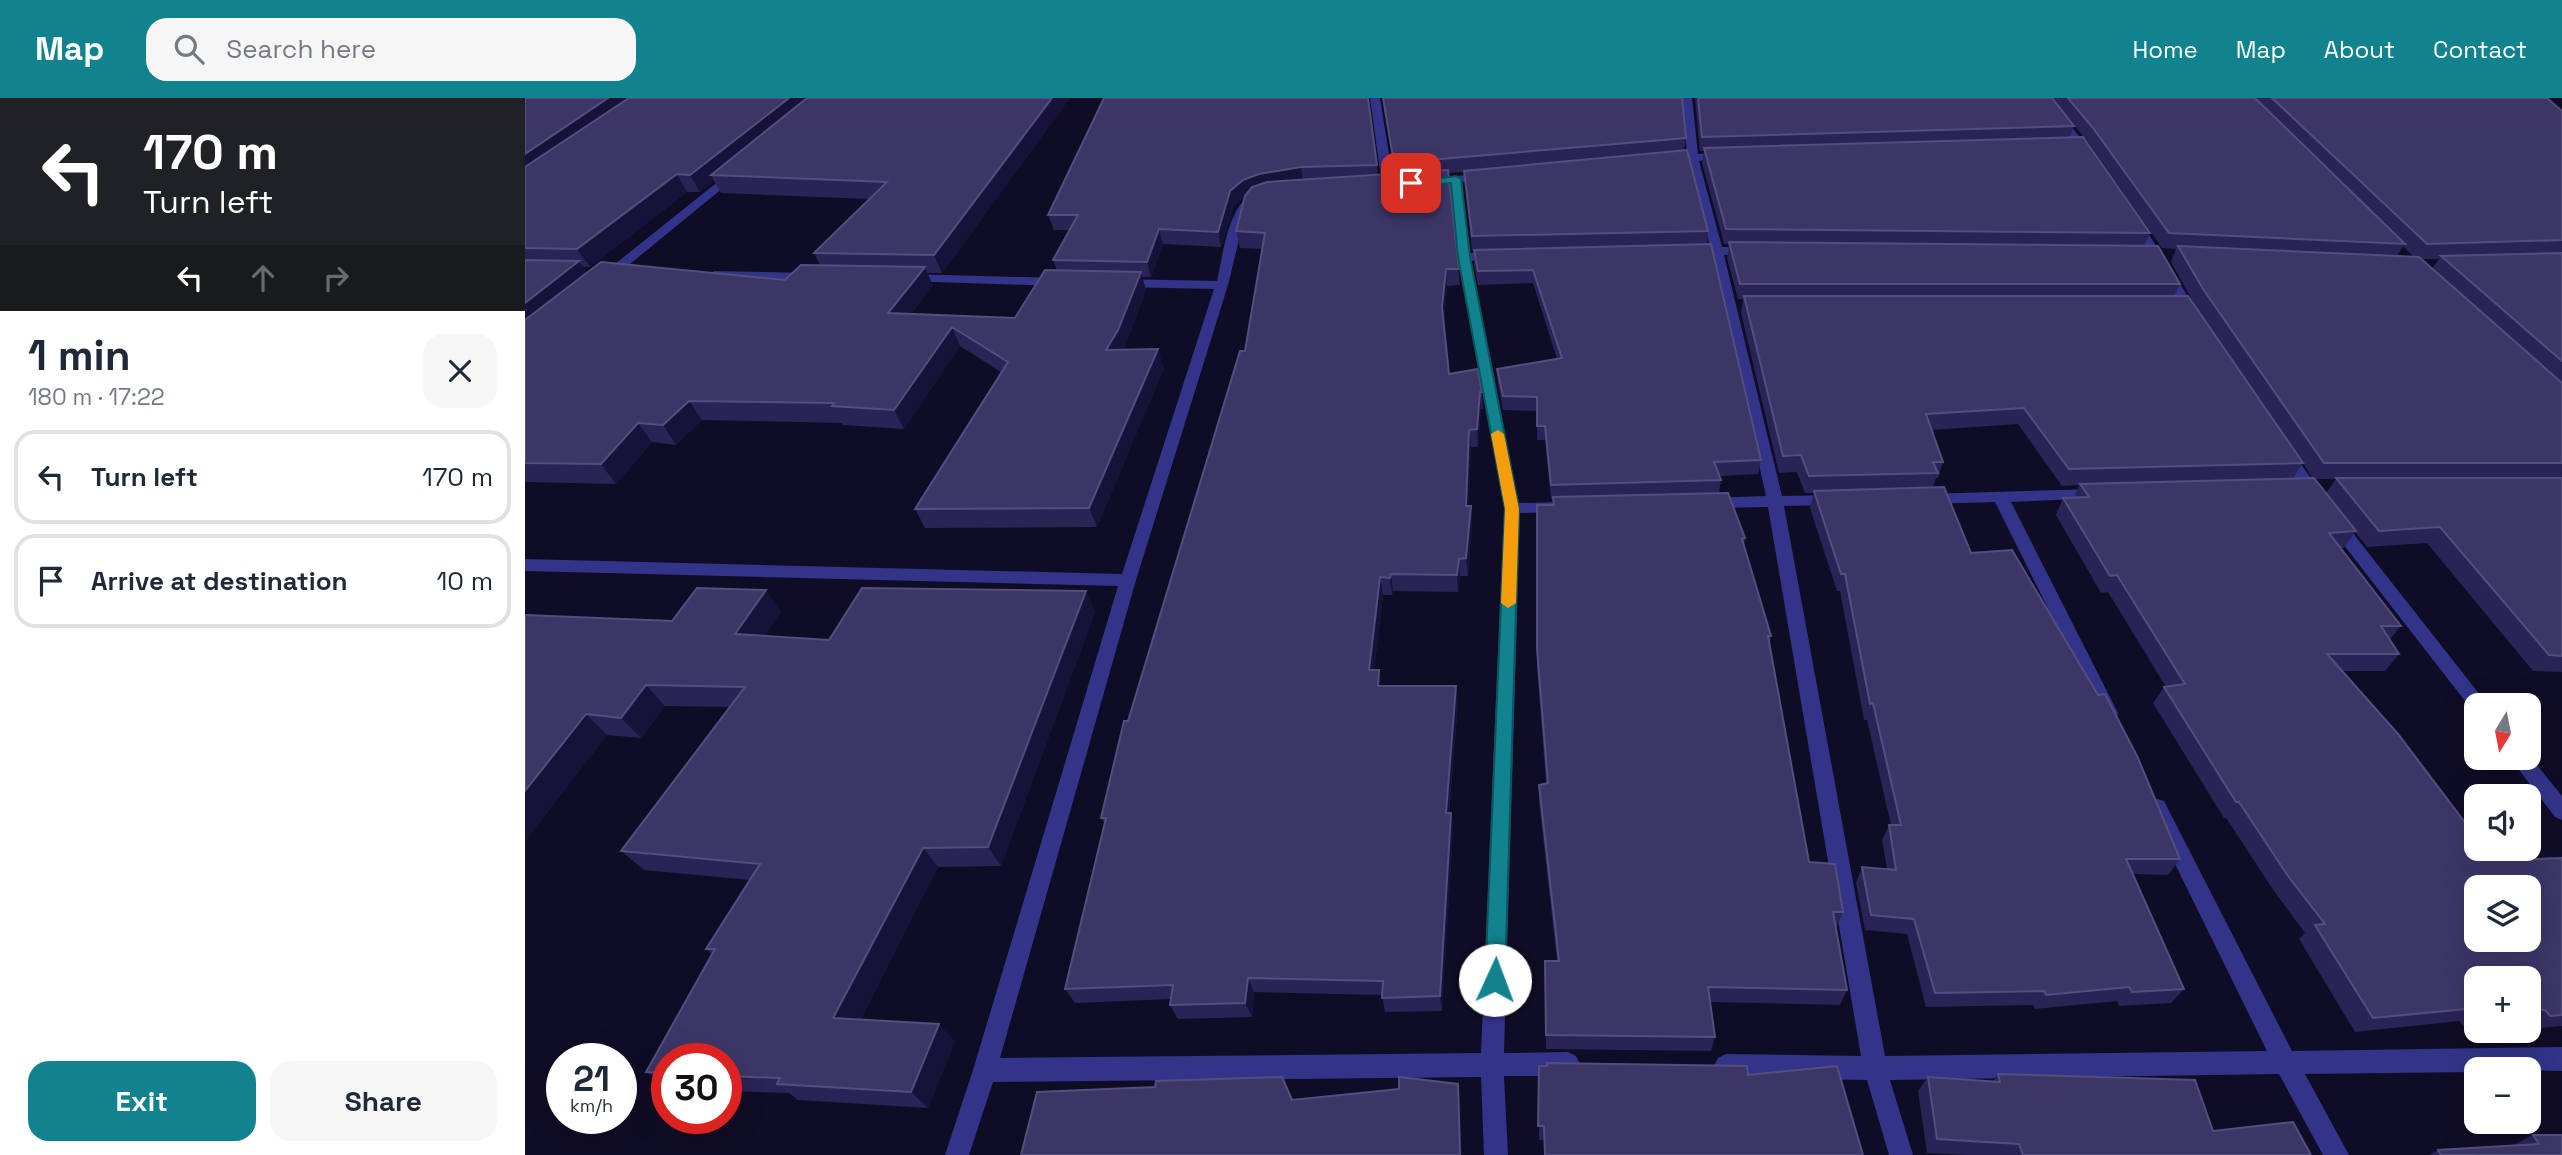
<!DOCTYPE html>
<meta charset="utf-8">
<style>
:root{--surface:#fff;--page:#f6f6f7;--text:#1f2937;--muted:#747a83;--line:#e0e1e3;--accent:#11838f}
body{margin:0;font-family:"Space Grotesk",sans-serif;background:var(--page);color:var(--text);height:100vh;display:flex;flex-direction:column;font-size:26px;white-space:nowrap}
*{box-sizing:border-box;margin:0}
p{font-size:23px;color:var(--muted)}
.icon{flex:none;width:38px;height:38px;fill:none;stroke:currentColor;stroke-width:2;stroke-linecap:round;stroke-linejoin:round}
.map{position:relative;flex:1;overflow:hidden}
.details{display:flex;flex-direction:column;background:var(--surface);width:525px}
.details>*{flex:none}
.banner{background:#202124;color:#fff;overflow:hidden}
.needle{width:46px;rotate:190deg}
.controls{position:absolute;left:1939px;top:595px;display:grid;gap:14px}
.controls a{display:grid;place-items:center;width:77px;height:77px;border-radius:14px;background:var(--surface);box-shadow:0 7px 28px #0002;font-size:35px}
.speed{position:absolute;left:21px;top:945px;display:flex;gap:14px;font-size:35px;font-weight:700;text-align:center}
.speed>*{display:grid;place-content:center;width:91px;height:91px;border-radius:50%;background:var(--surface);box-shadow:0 7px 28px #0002;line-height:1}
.speed small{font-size:18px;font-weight:400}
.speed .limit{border:10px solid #d22;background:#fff;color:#111}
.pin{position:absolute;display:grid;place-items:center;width:60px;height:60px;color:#fff;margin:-30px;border-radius:14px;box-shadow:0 4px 10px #0006}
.me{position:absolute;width:77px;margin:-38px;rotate:2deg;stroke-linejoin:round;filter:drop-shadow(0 0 5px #0008)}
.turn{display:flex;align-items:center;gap:24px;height:147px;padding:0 28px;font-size:32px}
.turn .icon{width:91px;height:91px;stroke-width:2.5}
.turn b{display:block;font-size:49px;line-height:60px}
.lanes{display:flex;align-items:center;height:66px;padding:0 28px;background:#0003;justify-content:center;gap:35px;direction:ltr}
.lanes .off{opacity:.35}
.round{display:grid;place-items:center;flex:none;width:74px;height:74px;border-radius:21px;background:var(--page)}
.head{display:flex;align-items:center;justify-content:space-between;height:119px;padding:0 28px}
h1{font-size:42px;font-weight:700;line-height:52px}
.button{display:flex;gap:14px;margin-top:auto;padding:14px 28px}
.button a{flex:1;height:80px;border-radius:21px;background:var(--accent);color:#fff;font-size:28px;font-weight:700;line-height:80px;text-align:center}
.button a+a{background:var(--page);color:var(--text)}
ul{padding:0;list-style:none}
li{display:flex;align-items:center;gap:21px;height:94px;margin:0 14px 10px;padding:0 14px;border:4px solid var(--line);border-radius:21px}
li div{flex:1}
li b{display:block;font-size:26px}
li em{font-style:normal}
header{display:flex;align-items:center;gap:42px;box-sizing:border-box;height:98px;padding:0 35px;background:var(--accent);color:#fff}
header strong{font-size:33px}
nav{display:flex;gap:38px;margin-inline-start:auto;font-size:24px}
.search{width:490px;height:63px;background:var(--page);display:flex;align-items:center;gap:18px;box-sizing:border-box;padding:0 24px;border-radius:21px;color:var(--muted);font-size:26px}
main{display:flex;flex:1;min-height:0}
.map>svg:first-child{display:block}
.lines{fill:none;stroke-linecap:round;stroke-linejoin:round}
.street{fill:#323489;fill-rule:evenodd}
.wall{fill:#2a2355;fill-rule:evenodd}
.shaded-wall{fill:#17123a}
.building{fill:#3c3667;stroke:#544e7f;stroke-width:2;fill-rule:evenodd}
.route{fill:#11838f;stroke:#0b555d;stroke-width:2}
.slow{fill:#f59e0b}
</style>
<header>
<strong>Map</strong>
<div class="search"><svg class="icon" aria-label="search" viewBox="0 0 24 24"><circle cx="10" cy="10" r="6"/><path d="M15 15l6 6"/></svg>Search here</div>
<nav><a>Home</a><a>Map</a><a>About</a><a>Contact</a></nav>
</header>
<main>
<section class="details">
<div class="banner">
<div class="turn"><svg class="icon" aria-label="left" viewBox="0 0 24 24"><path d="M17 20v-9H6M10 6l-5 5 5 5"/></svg><div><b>170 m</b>Turn left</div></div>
<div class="lanes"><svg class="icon" aria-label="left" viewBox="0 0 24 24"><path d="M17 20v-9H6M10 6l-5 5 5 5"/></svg><svg class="icon off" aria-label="ahead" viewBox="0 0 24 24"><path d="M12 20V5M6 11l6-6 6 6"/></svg><svg class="icon off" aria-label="right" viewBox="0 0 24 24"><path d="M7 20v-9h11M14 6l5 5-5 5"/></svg></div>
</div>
<div class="head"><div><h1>1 min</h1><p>180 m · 17:22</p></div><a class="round"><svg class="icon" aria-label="close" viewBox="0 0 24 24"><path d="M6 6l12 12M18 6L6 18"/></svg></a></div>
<ul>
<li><svg class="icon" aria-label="left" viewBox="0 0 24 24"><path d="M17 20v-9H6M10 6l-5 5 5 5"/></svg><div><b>Turn left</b></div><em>170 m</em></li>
<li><svg class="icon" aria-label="arrive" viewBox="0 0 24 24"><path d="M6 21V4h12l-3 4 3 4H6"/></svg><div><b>Arrive at destination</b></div><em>10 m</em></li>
</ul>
<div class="button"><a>Exit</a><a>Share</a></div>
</section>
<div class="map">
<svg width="2037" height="1057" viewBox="0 0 2037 1057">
<rect width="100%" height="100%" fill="#0f0c25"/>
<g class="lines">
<path class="street" d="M845,0h10l14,87 -6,3 -6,-3z
M1157,0h10l6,56 28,-2 5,3 -5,3 -27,3 23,86h28l6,4 -6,4h-26l58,241 52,-1 8,5 -8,5 -50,1 101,550 382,-5 -120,-244 3,-6 7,-2 7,2 128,250 270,-4v24l-86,-2v3l-171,2 44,81h-26l-44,-81 -389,6 23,75h-24l-22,-75 -141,-2 -8,-4 -4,-8 4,-8 8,-4 135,2 -93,-549 -60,1 -8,-5 8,-5 58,-2 -54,-241h-21l-6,-4 6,-4h19l-22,-86 -21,2 -6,-3 6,-3 20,-2z
M1514,0h10l44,56v4h-8z
M205,74l10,2 -132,108h-8v-6z
M961,75l4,1v4l-28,4 8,71h25l6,4 -6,4h-24l48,242 42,-1 8,5 -8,5 -41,1 -16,540 64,-1 8,4 4,8 -4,8 -8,4h-64l4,79h-24l-3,-78 -488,5 -24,73h-24l28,-85 145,-484 -593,-15v-12l597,15 92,-285 -94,-2 -6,-4 6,-4 97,2c6,-24 12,-92 47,-88v4l-18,14 -18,74 -92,295 -136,478 481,-5 23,-545 -46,-251 -7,-74 -24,2 -6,-3 6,-3z
M1606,121l10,3 58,92 -2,3h-10l-2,-3 -56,-92z
M189,173l98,2 6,4 -6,4 -102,-3 -2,-3z
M382,176l154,4 6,4 -6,4 -158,-5v-6z
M1759,348l5,2 33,45 2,4 -2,4h-12l-34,-50z
M1571,391l6,1 2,4 -2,4 -91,4 107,211 -2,5h-14l-2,-5 -105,-211 -70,2 -8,-5 8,-5z
M1810,419l6,1 147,187h-12v6l-4,-1 -143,-184 -2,-4 2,-4z
M2004,657l33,41v24l-7,-3 -45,-59h19z"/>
</g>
<path class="wall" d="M0,0h545l-128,175h-15l6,13 -22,28 104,4 42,-48 -4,-10 16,-30h-15l-6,-15 320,-117 10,76 16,-1 -11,-75h299l4,40 -2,13 24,80 -1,13 54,216 -3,14 -38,2 1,4 -2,13 26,45 -1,8 27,90 -2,8 40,218 34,50 -7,16 11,62 -7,15 -130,-3 5,35 -4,14 -165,-2 -1,-88h12l-18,-160v-16l7,-2 -9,-116v-162h16v-6h-2l-6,-59h-8v-29l-34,-1 -5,-27 -1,-14 60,-10 -24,-76 -55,2 -4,-21v-14h-2l-8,-78 -16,1 12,112 -13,1 -3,36 5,52 33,18 1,17h-2l-3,38h-7l-3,59h3l1,18 -4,52h-8l-2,16 -65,-1 -1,4h-9l-9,75 8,16h74l2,17 -9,110h2l2,16 -11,182 -57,1 -3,-17 -128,-3 -2,25 -74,2 -8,-14 1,-6 -96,4 -10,-14 40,-165 -4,-6 27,-97 117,-370 17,-102 -22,-1 -4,-17 10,-36 -12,11 -13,41 -58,-3 -12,33h-9l4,13 -22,59 40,19 -67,159 -172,1 -10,-19 86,-137 -41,-26 -56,83 -61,-4 -1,-2 -140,-3 -26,25 -24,-3 -36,42 -91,-2zM189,83l7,12 148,6 -55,54 6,12 -35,15 -198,-7 -4,-6h7l97,-75h13z
M1170,0h852l15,13v561l-29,-1 -106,-128 -60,4 -12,-15 -11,16h-3l60,78 -11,13 9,15 -14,17h-43l134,178 60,10 26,-1v168l-33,3v-51h-53v47l-13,1 -4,-5 -104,11 -56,-93 6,-6 -31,-42 -48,-73h-2l-71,-115 11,-16h2l-58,-95 -7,1 -45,-78 7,-17h11l5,-13 -17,1 -44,-62 -86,6 11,32 -5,16h-2l-3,9 38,66 209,306 -12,16 -35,-1 51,115 -13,14 -52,3 -2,-5 -82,8 -2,-4 -107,2 -19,-73 -42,-4 -9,-47 6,-16 25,2 -5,-29 7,-15h2l-24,-105h-3l-24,-129h-3l-27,-83 4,-15h-9l-8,-21 -18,1 -38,-160 2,-14h-5l-11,-41 2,-14h-5l-22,-81 2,-12h-4zM1539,15l24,29 74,106 14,1 -5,13 24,43 69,101 -90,-110 6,-12 -36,-38 6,-13 -80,-96 4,-11zM1878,148l11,11 -17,-1zM1896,161h18l-7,10zM1778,365l9,15h-19zM1790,381h21l-10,14z
M561,493l9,21 -94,254 -63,1 -78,153 95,21 -27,67 -130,-8 -9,-7 -63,-2v-32h-59v26l-21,-13 66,-118 -6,-5 44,-69 -106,-10 -23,-19 109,-144 -65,-1 -24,32 -34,-3 -82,106v-226l147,6 109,-10 -17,25 65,4z
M1014,968h8l-3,74h-5z
M1473,976l215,57 98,24h-344l-40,-2 -9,-62 10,-14 65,4z
M2008,1037l29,20h-133l9,-5 75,-5z"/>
<path class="shaded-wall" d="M83,0h34l-117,82v-26z
M264,0h30l-108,77 3,6 -14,11 -10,-17z
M527,0h18l-128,175 -8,-18z
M776,69l2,15 -57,13 -12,11 -13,41 -3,-15 12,-41 13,-11 16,-6z
M152,76l10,18 -97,75 -13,-18z
M634,131l4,15 -12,33 -4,-15z
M54,163l13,19 -67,53v-30z
M400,169l8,19 -36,46 -9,-19z
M921,171l1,17 -3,38 -2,-17z
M616,174l5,18 -22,59 -12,20 -6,-19z
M427,229l8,19 -56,83 -10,-19z
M633,251l6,19 -67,159 -8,-19z
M955,294l1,17 -3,38 -1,-18z
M164,303l13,19 -26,25 -13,-20z
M113,325l14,19 -36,42 -15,-20z
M944,332l2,17 -3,77 -2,-18z
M946,408l1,18 -4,52 -2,-18z
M934,461l1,17 -2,16 -1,-17z
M866,476l2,17 -1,4 -2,-17z
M855,479l3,18 -11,92 -3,-17z
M241,492l15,21 -30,44 -16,-21z
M561,493l9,21 -94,254 -13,-19z
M854,572l3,17 -4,-1z
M121,587l19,21 -24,32 -20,-20z
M931,588l2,17 -11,126 -1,-16z
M61,616l21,21 -82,106v-50z
M926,715l2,16 -11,182 -2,-15z
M398,750l15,19 -86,168 -19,-17z
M723,880l6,14 -2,25 -7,-14z
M414,926l16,17 -27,67 -17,-16z
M933,986l2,15 2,56h-2z"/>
<path class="building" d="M0,0h83l-83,56z
M104,0h160l-99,77 -13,-1 -100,75 -52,-1v-81z
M282,0h245l-118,157 -120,-2 73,-71 -176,-7z
M579,0h264l9,67 -76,2 -42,7 -16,6 -13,11 -12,41 -59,-3 -12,33 -94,-2 25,-45h-30z
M858,0h299l4,40 -292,25z
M1173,0h354l22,28 -372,11z
M1543,0h187l150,146 -236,-11 -76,-105z
M1747,0h275l15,13v129l-135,4z
M1558,39l67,96 -424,-4 -22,-81z
M1162,52l21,81 -236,5 -8,-65z
M923,72l11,99h-13l-4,38 7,67 29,-5 4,23h-2l-3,37 -8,1 -3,76h5l-5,52 -7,1 -2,16 -66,-1 -1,4 -10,-1 -11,93h10l-1,16h78l-10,127h5l-11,183 -58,2 1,-17 -135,-3 -3,25 -75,2 3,-20 -108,4 41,-171h-5l23,-97h4l112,-370h5l20,-118 -29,-2 9,-35 7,-9 15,-5z
M1204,144l429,4 22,38h-440z
M1186,146l50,216 -47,2 7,18 -170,5 -6,-59h-8v-29l-34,-1 -6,-27 65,-11 -29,-88 -55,1 -4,-21z
M1653,148l241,11 143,126v80h-238l-121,-174z
M2037,155v108l-121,-105z
M0,162l54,1 -54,42z
M76,164l184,18 16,-15 124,2 -37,46 127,5 30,-48 96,2 -23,58 -12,20 52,-1 -69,159 -174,1 93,-147 -56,-35 -58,83 -62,-4 2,-3 -145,-2 -26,24 -25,-2 -37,41 -76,-1v-143z
M1219,198h444l115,167 -234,6 -45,-61 -98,6 17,48h-10l5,11 -129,3 -8,-21 -18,1z
M1789,380l42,53 -27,2 72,93h-20l18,28h-72l71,80 78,103v12h51l9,10 26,-1v157l-12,1 -5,-6h-16v-32h-53v30l-103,10 -58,-93 10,-1 -37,-48 -49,-74h-3l-72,-115 21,-3 -68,-109 -7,1 -47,-78 26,-1 -9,-13zM1951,789h53v53h-53z
M1811,380h226v178l-13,-1 -109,-128 -61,4z
M1419,389l27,66 41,-3 86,145 7,-1 33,64 42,101h-54l58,130 -52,3 -3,-5 -83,8 -2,-4 -109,2 -21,-74 -43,-4 -9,-48 34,3 -7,-45h12l-28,-122 -3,1 -25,-130h-4l-27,-83z
M1203,395l17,45 -3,1 29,97h-3l41,226 26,2 8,48h-10l14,78 -139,-3 7,50 -169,-2 -1,-74h14l-20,-176 9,-2 -11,-134v-144h17l-1,-8z
M172,490l69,2 -31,44 94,6 33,-52 224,3 -98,256 -65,1 -90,170 106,6 -28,68 -134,-8 3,-6 -54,-2v-17h-59v14l-21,-1 69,-123h-9l54,-85 -139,-13 124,-164 -99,-2 -25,33 -35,-4 -61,77v-176l147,6z
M1022,965l200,3 1,9 89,-9 26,89h-318l-1,-29h-6l1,-60h8z
M1473,976l197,6 18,51 80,-9 18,33h-288l-4,-11 -82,-5 -9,-62 72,5z
M757,979l10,23 107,-11v-12l59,7 2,71h-439l16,-63 118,-5 1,-6z
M2008,1037h29v20h-121l-3,-5 101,-6z"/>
<path class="route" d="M931,78l5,3 9,78 49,252 -14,471 -3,7 -7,3 -7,-3 -3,-7 20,-471 -47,-252 -7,-74 -40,3 -5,-3z"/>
<path class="slow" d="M973,332l6,4 15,75 -3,94 -8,5 -7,-5 4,-94 -14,-75z"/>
</svg>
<div class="controls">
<a><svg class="needle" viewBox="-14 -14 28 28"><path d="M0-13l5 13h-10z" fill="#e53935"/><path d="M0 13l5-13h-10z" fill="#747a83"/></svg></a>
<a><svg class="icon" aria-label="sound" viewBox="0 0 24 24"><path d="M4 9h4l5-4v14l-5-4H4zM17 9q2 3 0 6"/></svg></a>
<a><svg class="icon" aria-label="layers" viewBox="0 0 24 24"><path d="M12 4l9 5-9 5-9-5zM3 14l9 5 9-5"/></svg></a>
<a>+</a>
<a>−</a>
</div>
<div class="speed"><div>21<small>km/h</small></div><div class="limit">30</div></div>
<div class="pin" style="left:886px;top:85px;background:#d93025"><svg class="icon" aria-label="arrive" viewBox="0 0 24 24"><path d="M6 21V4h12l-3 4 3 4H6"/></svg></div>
<svg class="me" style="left:970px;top:882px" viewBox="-20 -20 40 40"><circle r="19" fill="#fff"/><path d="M0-13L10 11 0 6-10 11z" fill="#11838f"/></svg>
</div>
</main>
